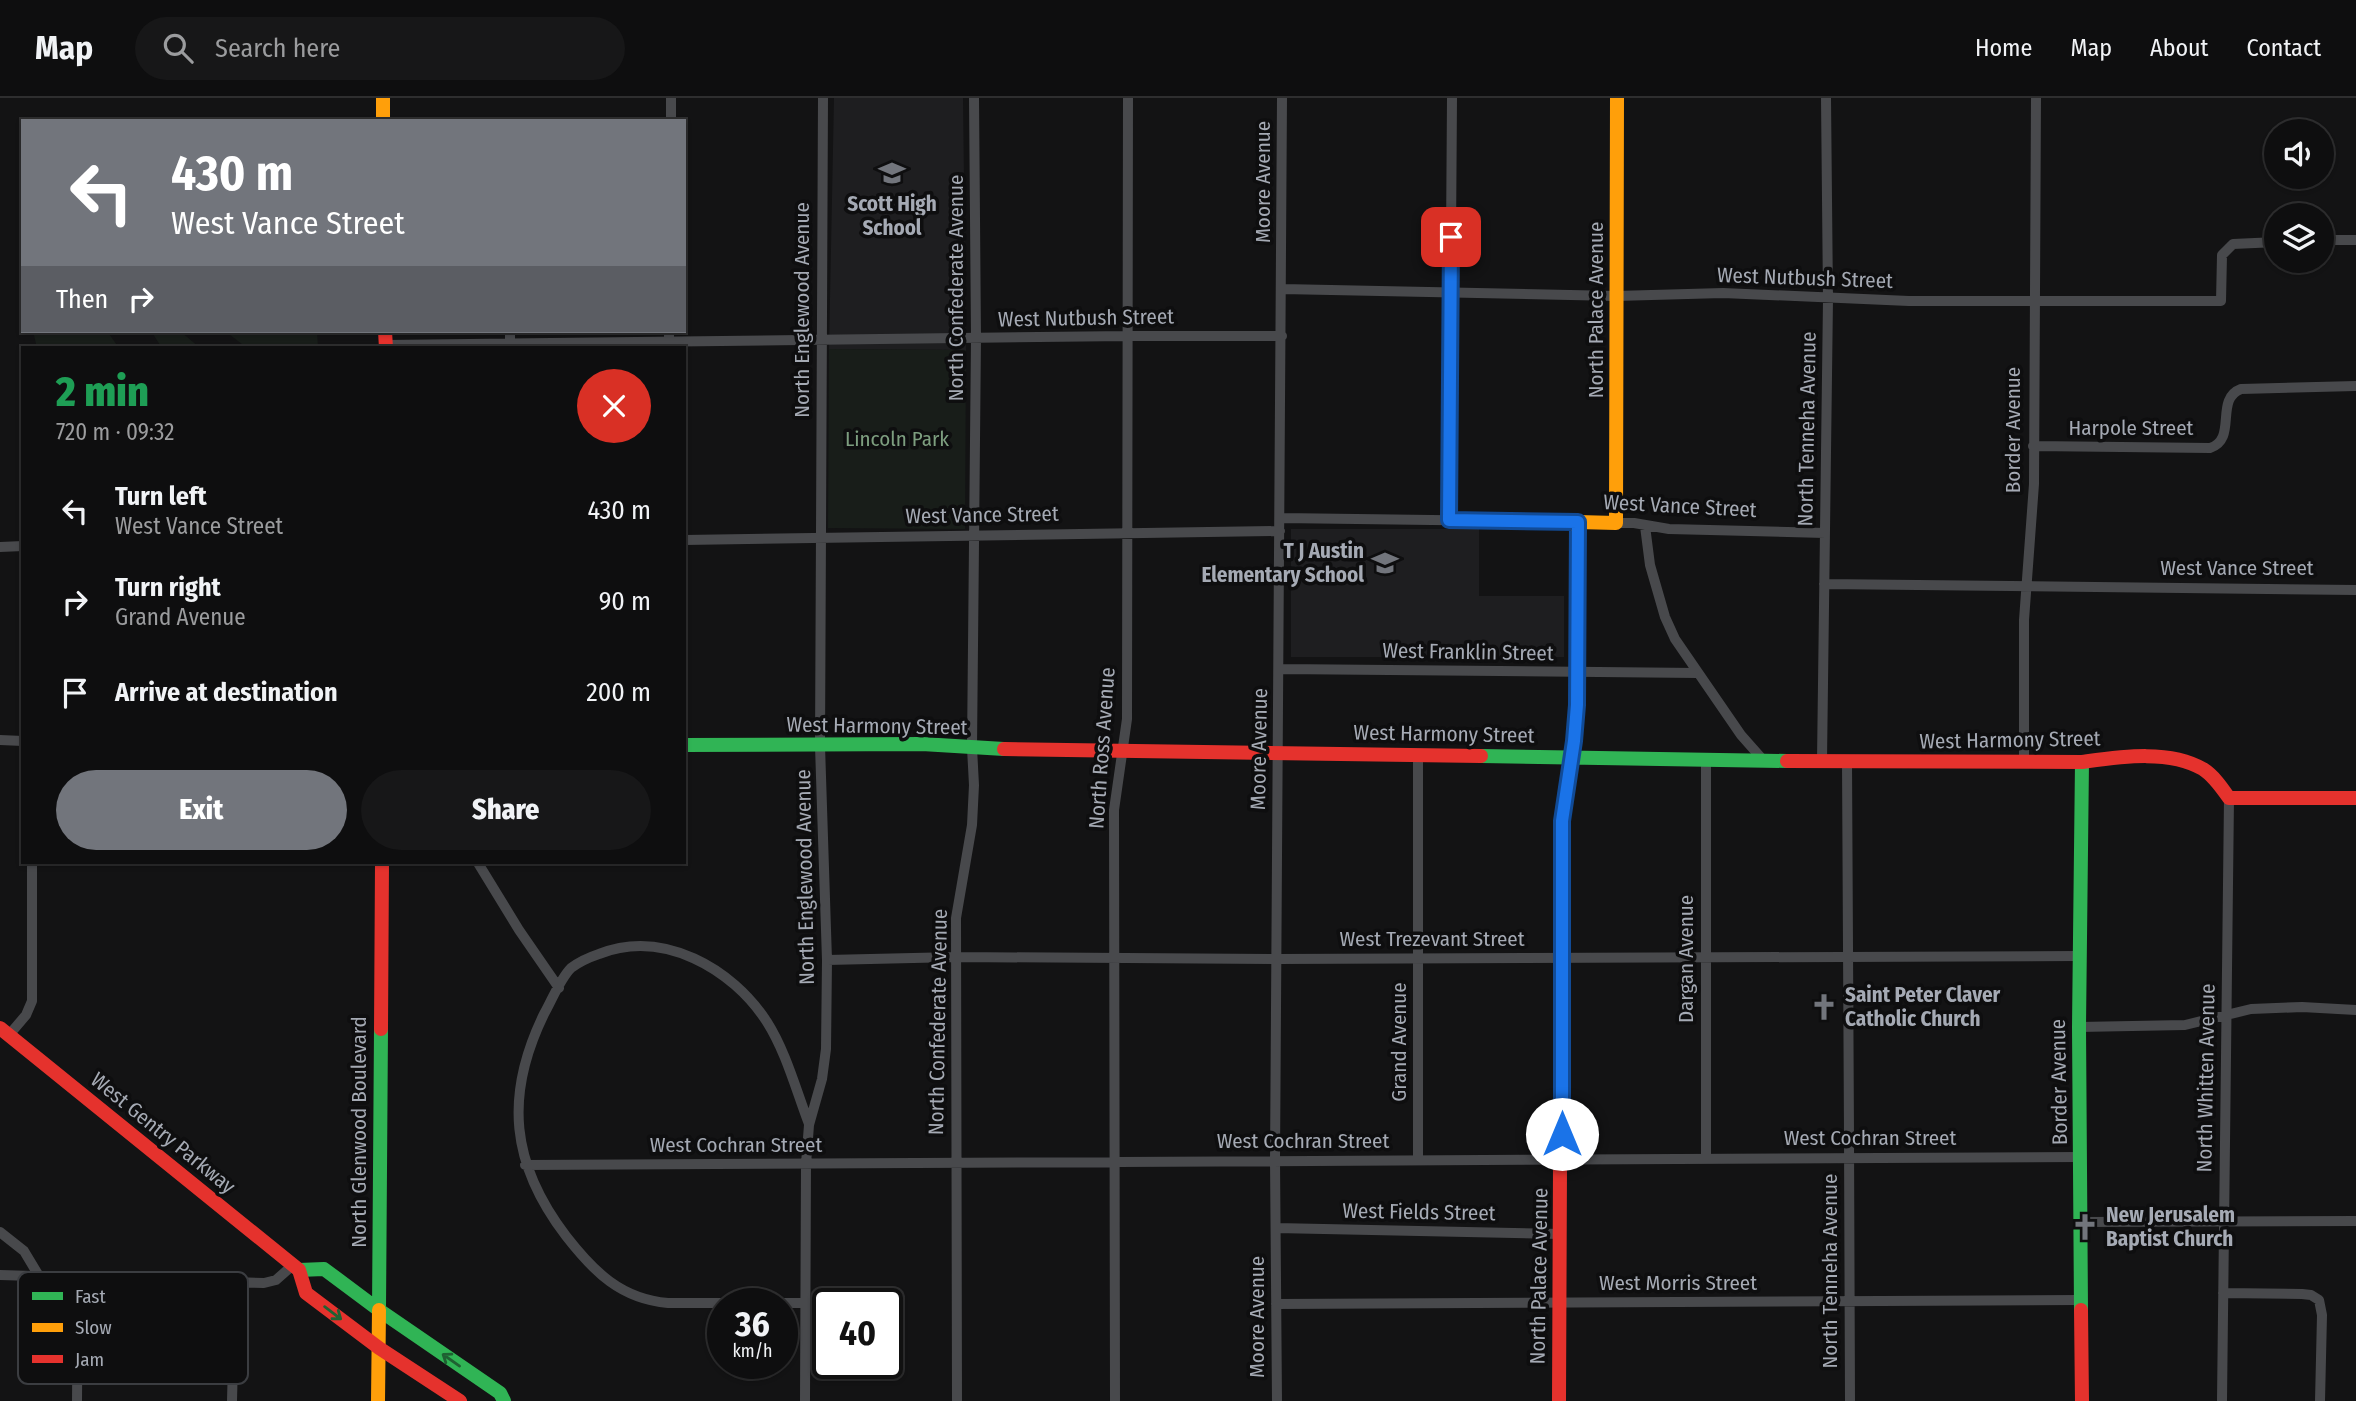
<!DOCTYPE html>
<meta charset="utf-8">
<style>
:root{--surface:#0e0e0f;--page:#171718;--text:#f1f3f6;--muted:#9b9c9e;--line:#2e2e2f;--accent:#72757c}
body{margin:0;font-family:"Fira Sans Condensed",sans-serif;background:var(--page);color:var(--text);height:100vh;display:flex;flex-direction:column;font-size:26px;white-space:nowrap}
*{box-sizing:border-box;margin:0}
p{font-size:23px;color:var(--muted)}
.icon{flex:none;width:38px;height:38px;fill:none;stroke:currentColor;stroke-width:2;stroke-linecap:round;stroke-linejoin:round}
.map{position:relative;flex:1;overflow:hidden}
.sheet{position:absolute;left:21px;top:248px;width:665px;height:518px;display:flex;flex-direction:column;background:var(--surface);border-radius:0px;box-shadow:0 2px 5px #0004,0 0 0 2px var(--line)}
.sheet>*{flex:none}
.top-card{position:absolute;left:21px;top:21px;width:665px;height:214px;border-radius:0px;box-shadow:0 2px 5px #0004,0 0 0 2px var(--line);background:#72757c;color:#fff;overflow:hidden}
.controls{position:absolute;left:2264px;top:21px;display:grid;gap:14px}
.controls a{display:grid;place-items:center;width:70px;height:70px;border-radius:50%;background:var(--surface);box-shadow:0 2px 5px #0004,0 0 0 2px var(--line);font-size:35px}
.speed{position:absolute;left:707px;top:1190px;display:flex;gap:14px;font-size:35px;font-weight:700;text-align:center}
.speed>*{display:grid;place-content:center;width:91px;height:91px;border-radius:50%;background:var(--surface);box-shadow:0 2px 5px #0004,0 0 0 2px var(--line);line-height:1}
.speed small{font-size:18px;font-weight:400}
.speed .limit{border:4px solid #111;border-radius:10px;background:#fff;color:#111}
.pin{position:absolute;display:grid;place-items:center;width:60px;height:60px;color:#fff;margin:-30px;border-radius:14px;box-shadow:0 4px 10px #0006}
.me{position:absolute;width:77px;margin:-38px;rotate:0deg;stroke-linejoin:round;filter:drop-shadow(0 0 5px #0008)}
.turn{display:flex;align-items:center;gap:24px;height:147px;padding:0 35px;font-size:32px}
.turn .icon{width:91px;height:91px;stroke-width:2.5}
.turn b{display:block;font-size:49px;line-height:60px}
.then{display:flex;align-items:center;height:66px;padding:0 35px;background:#0003;gap:14px;font-size:26px}
.round{display:grid;place-items:center;flex:none;width:74px;height:74px;border-radius:37px;background:var(--page)}
.head{display:flex;align-items:center;justify-content:space-between;height:119px;padding:0 35px}
h1{font-size:42px;font-weight:800;line-height:52px;color:#1e9e55}
.action{display:flex;gap:14px;margin-top:auto;padding:14px 35px}
.action a{flex:1;height:80px;border-radius:42px;background:var(--accent);color:#fff;font-size:28px;font-weight:800;line-height:80px;text-align:center}
.action a+a{background:var(--page);color:var(--text)}
ul{padding:0;list-style:none}
li{display:flex;align-items:center;gap:21px;height:91px;padding:0 35px}
li div{flex:1}
li b{display:block;font-size:26px}
li em{font-style:normal}
header{display:flex;align-items:center;gap:42px;box-sizing:border-box;height:98px;padding:0 35px;background:var(--surface);border-bottom:2px solid var(--line)}
header strong{font-size:33px}
nav{display:flex;gap:38px;margin-inline-start:auto;font-size:24px}
.search{width:490px;height:63px;background:var(--page);display:flex;align-items:center;gap:18px;box-sizing:border-box;padding:0 24px;border-radius:38px;color:var(--muted);font-size:26px}
.map>svg:first-child{display:block}
.built{fill:#1e1e20}
.green{fill:#181d19}
.lines{fill:none;stroke-linecap:round;stroke-linejoin:round}
.street{stroke:#48494c;stroke-width:10}
.fast{stroke:#30b455;stroke-width:14}
.slow{stroke:#ff9f0a;stroke-width:14}
.jam{stroke:#e5322d;stroke-width:14}
.oneway{stroke:#1f6132}
.route-casing{stroke:#114b97;stroke-width:18}
.route{stroke:#1a73e8;stroke-width:12}
.labels{text-anchor:middle;stroke-width:7;stroke-linejoin:round;paint-order:stroke}
.street-label{font-size:21px;fill:#a5aab4;stroke:#0e0e0f}
.poi-label{font-size:21px;font-weight:bold;fill:#a5aab4;stroke:#0e0e0f;text-anchor:start}
.park-label{font-size:21px;fill:#7d9e7f;stroke:#0e0e0f}
.key{fill:#0e0e0f;stroke:#3b3d41;stroke-width:2}
.key-label{font-size:19px;fill:#a5aab4}
</style>
<header>
<strong>Map</strong>
<div class="search"><svg class="icon" aria-label="search" viewBox="0 0 24 24"><circle cx="10" cy="10" r="6"/><path d="M15 15l6 6"/></svg>Search here</div>
<nav><a>Home</a><a>Map</a><a>About</a><a>Contact</a></nav>
</header>
<div class="map">
<svg width="2356" height="1303" viewBox="0 0 2356 1303">
<rect width="100%" height="100%" fill="#131314"/>
<path class="built" d="M834,0h129l3,252 -137,-1z
M1291,431h188v67h85v61h-273z"/>
<path class="green" d="M33,233h74l12,17h-82z
M151,233h29l20,17h-38z
M225,233h92l1,17h-71z
M829,251l137,1 -1,179 -137,-1z"/>
<g class="lines">
<path class="street" d="M671,23v-23
M2322,142h34
M1282,191l334,7 107,-3 186,8h312l1,-46 11,-11 44,-2
M386,247l742,-9h154
M510,250v-17
M669,250v-17
M2033,348l177,2c28,-9 4,-49 31,-59l115,-3
M1281,420l297,4
M1449,422l3,-422
M1616,425h18l35,6 156,4
M1645,428l5,39 15,52 10,22 66,96 23,26
M684,442l596,-9
M0,449l23,-1
M1824,486l532,6
M1280,571l418,4
M0,642l23,1
M1822,663l6,-462 -2,-201
M2024,663v-141l10,-136 2,-386
M1847,664c3,213 1,426 3,639
M478,765l41,67 40,58
M827,862l129,-3 321,2 802,-3
M2079,929l106,-2 66,-16 51,-2 54,3
M9,937l17,-20 6,-14v-138
M1706,1060v-397
M1418,1062v-404
M525,1067l1556,-8
M2081,1124l275,-1
M1276,1130l285,6
M0,1134l24,19 15,25
M0,1177l264,8 12,-3 17,-15
M2223,1195l79,1 9,1 8,5 3,15 -2,86
M805,1205h-137c-47,-4 -74,-31 -102,-67 -55,-72 -62,-140 -22,-222 8,-14 16,-35 27,-46 8,-6 19,-11 28,-14 64,-25 133,14 168,68 19,30 29,68 42,102
M1276,1206l804,-4
M77,1303l1,-123
M232,1303l3,-118
M805,1303l1,-237 3,-39 13,-46 4,-30 1,-89 -7,-214 3,-648
M957,1303l-1,-483 16,-93 2,-40 -2,-37 4,-410 -2,-240
M1115,1303l-1,-591 13,-91 1,-621
M1277,1303l-2,-241 7,-1062
M2222,1303l7,-603"/>
<path class="fast" d="M684,647l238,-1 82,5
M1481,658l306,5
M1561,833l1,-110 13,-80 2,-36 1,-154
M299,1172l25,-1 55,41 121,83 4,8
M379,1212l2,-281
M2081,1212l-2,-283 3,-265"/>
<path class="slow" d="M383,0v23
M1578,453v-29l38,1 1,-425
M378,1303l1,-91"/>
<path class="jam" d="M385,233l1,17
M1004,651l477,7
M1787,663l295,1c37,-5 87,-13 121,7 11,7 19,19 26,29h127
M0,930l299,242 7,23 73,55 81,53
M381,931l1,-166
M2081,1212l1,91
M1559,1303l2,-470"/>
</g>
<defs><path id="oneway-shaft" d="M-6 0H5M1.5-3L5.5 0L1.5 3" fill="none" stroke-width="1.6" stroke-linecap="round" stroke-linejoin="round" transform="scale(1.75)"/></defs>
<g class="oneway">
<use href="#oneway-shaft" transform="translate(333 1215) rotate(37)"/>
<use href="#oneway-shaft" transform="translate(451 1262) rotate(-145)"/>
</g>
<g class="lines">
<defs>
<path id="route" d="M1451,139l-2,283 129,2 -1,183 -3,36 -12,80v313"/>
</defs>
<use href="#route" class="route-casing"/>
<use href="#route" class="route"/>
</g>
<defs>
<symbol id="school-bare" viewBox="-9 -9 18 18"><path d="M0-5L7-2L0 1L-7-2ZM-4 1L0 2.5L4 1V4Q0 6-4 4Z" fill="#72757c" stroke="#0e0e0f" stroke-width="2.5" paint-order="stroke"/></symbol>
<symbol id="church-bare" viewBox="-9 -9 18 18"><path d="M-1.2-6h2.4v3.5h3.3v2.4h-3.3V6h-2.4V-.1h-3.3v-2.4h3.3Z" fill="#72757c" stroke="#0e0e0f" stroke-width="2.5" paint-order="stroke"/></symbol>
</defs>
<g fill-rule="evenodd">
<use href="#school-bare" x="873" y="56" width="38" height="38"/>
<use href="#school-bare" x="1366" y="446" width="38" height="38"/>
<use href="#church-bare" x="1805" y="890" width="38" height="38"/>
<use href="#church-bare" x="2066" y="1110" width="38" height="38"/>
</g>
<g class="labels">
<g class="street-label">
<text transform="translate(1263 84) rotate(-90)" y="7">Moore Avenue</text>
<text transform="translate(1805 180) rotate(2)" y="7">West Nutbush Street</text>
<text transform="translate(956 190) rotate(-90)" y="7">North Confederate Avenue</text>
<text transform="translate(802 212) rotate(-90)" y="7">North Englewood Avenue</text>
<text transform="translate(1596 212) rotate(-90)" y="7">North Palace Avenue</text>
<text transform="translate(1086 220) rotate(-1)" y="7">West Nutbush Street</text>
<text x="2131" y="337">Harpole Street</text>
<text transform="translate(1807 331) rotate(-89)" y="7">North Tenneha Avenue</text>
<text transform="translate(2013 332) rotate(-90)" y="7">Border Avenue</text>
<text transform="translate(1680 408) rotate(3)" y="7">West Vance Street</text>
<text transform="translate(982 417) rotate(-1)" y="7">West Vance Street</text>
<text x="2237" y="477">West Vance Street</text>
<text transform="translate(1468 554) rotate(1)" y="7">West Franklin Street</text>
<text transform="translate(877 628) rotate(1)" y="7">West Harmony Street</text>
<text transform="translate(1444 636) rotate(1)" y="7">West Harmony Street</text>
<text transform="translate(2010 642) rotate(-1)" y="7">West Harmony Street</text>
<text transform="translate(1102 650) rotate(-86)" y="7">North Ross Avenue</text>
<text transform="translate(1259 651) rotate(-89)" y="7">Moore Avenue</text>
<text transform="translate(805 779) rotate(-91)" y="7">North Englewood Avenue</text>
<text x="1432" y="848">West Trezevant Street</text>
<text transform="translate(1686 861) rotate(-90)" y="7">Dargan Avenue</text>
<text transform="translate(938 924) rotate(-89)" y="7">North Confederate Avenue</text>
<text transform="translate(1399 944) rotate(-90)" y="7">Grand Avenue</text>
<text transform="translate(2206 980) rotate(-89)" y="7">North Whitten Avenue</text>
<text transform="translate(2059 984) rotate(-91)" y="7">Border Avenue</text>
<text transform="translate(359 1034) rotate(-90)" y="7">North Glenwood Boulevard</text>
<text transform="translate(163 1035) rotate(39)" y="7">West Gentry Parkway</text>
<text x="1870" y="1047">West Cochran Street</text>
<text x="1303" y="1050">West Cochran Street</text>
<text x="736" y="1054">West Cochran Street</text>
<text transform="translate(1419 1114) rotate(1)" y="7">West Fields Street</text>
<text transform="translate(1830 1173) rotate(-90)" y="7">North Tenneha Avenue</text>
<text transform="translate(1539 1178) rotate(-89)" y="7">North Palace Avenue</text>
<text x="1678" y="1192">West Morris Street</text>
<text transform="translate(1257 1219) rotate(-90)" y="7">Moore Avenue</text>
</g>
<g class="poi-label">
<text x="892" y="113" text-anchor="middle">Scott High<tspan x="892" dy="24">School</tspan></text>
<text x="1364" y="460" text-anchor="end">T J Austin<tspan x="1364" dy="24">Elementary School</tspan></text>
<text x="1845" y="904">Saint Peter Claver<tspan x="1845" dy="24">Catholic Church</tspan></text>
<text x="2106" y="1124">New Jerusalem<tspan x="2106" dy="24">Baptist Church</tspan></text>
</g>
<g class="park-label">
<text x="897" y="348">Lincoln Park</text>
</g>
</g>
<rect x="18" y="1174" width="230" height="112" rx="10" class="key"/>
<rect x="32" y="1194" width="31" height="8" fill="#30b455"/>
<rect x="32" y="1225" width="31" height="9" fill="#ff9f0a"/>
<rect x="32" y="1257" width="31" height="8" fill="#e5322d"/>
<g class="key-label">
<text x="75" y="1205">Fast</text>
<text x="75" y="1236">Slow</text>
<text x="75" y="1268">Jam</text>
</g>
</svg>
<div class="controls">
<a><svg class="icon" aria-label="sound" viewBox="0 0 24 24"><path d="M4 9h4l5-4v14l-5-4H4zM17 9q2 3 0 6"/></svg></a>
<a><svg class="icon" aria-label="layers" viewBox="0 0 24 24"><path d="M12 4l9 5-9 5-9-5zM3 14l9 5 9-5"/></svg></a>
</div>
<div class="speed"><div>36<small>km/h</small></div><div class="limit">40</div></div>
<div class="pin" style="left:1451px;top:139px;background:#d93025"><svg class="icon" aria-label="arrive" viewBox="0 0 24 24"><path d="M6 21V4h12l-3 4 3 4H6"/></svg></div>
<svg class="me" style="left:1562px;top:1036px" viewBox="-20 -20 40 40"><circle r="19" fill="#fff"/><path d="M0-13L10 11 0 6-10 11z" fill="#1a73e8"/></svg>
<div class="top-card">
<div class="turn"><svg class="icon" aria-label="left" viewBox="0 0 24 24"><path d="M17 20v-9H6M10 6l-5 5 5 5"/></svg><div><b>430 m</b>West Vance Street</div></div>
<div class="then">Then<svg class="icon" aria-label="right" viewBox="0 0 24 24"><path d="M7 20v-9h11M14 6l5 5-5 5"/></svg></div>
</div>
<section class="sheet">
<div class="head"><div><h1>2 min</h1><p>720 m · 09:32</p></div><a class="round" style="background:#d93025;color:#fff"><svg class="icon" aria-label="close" viewBox="0 0 24 24"><path d="M6 6l12 12M18 6L6 18"/></svg></a></div>
<ul>
<li><svg class="icon" aria-label="left" viewBox="0 0 24 24"><path d="M17 20v-9H6M10 6l-5 5 5 5"/></svg><div><b>Turn left</b><p>West Vance Street</p></div><em>430 m</em></li>
<li><svg class="icon" aria-label="right" viewBox="0 0 24 24"><path d="M7 20v-9h11M14 6l5 5-5 5"/></svg><div><b>Turn right</b><p>Grand Avenue</p></div><em>90 m</em></li>
<li><svg class="icon" aria-label="arrive" viewBox="0 0 24 24"><path d="M6 21V4h12l-3 4 3 4H6"/></svg><div><b>Arrive at destination</b></div><em>200 m</em></li>
</ul>
<div class="action"><a>Exit</a><a>Share</a></div>
</section>
</div>
